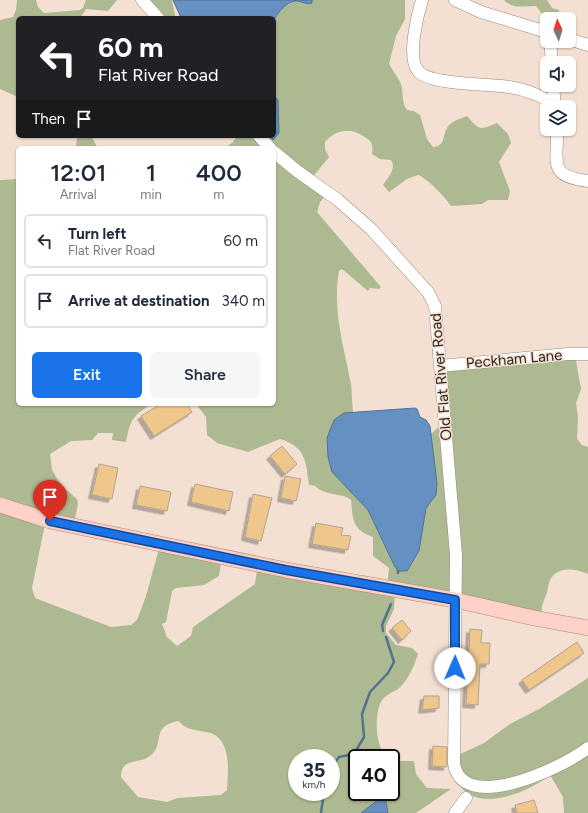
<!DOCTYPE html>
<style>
:root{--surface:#fff;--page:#f6f6f7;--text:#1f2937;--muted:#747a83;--line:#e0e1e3;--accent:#1a73e8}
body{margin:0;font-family:Figtree,sans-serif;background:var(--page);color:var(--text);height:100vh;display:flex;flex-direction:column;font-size:15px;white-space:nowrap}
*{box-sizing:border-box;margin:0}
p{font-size:13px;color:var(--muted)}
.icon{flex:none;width:22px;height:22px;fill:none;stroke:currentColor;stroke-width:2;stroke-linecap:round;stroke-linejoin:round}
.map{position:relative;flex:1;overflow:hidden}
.details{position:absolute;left:16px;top:146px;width:260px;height:260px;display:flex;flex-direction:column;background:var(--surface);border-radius:6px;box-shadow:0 1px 3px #0004}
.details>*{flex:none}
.top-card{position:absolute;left:16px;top:16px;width:260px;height:122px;border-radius:6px;box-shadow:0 1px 3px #0004;background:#202124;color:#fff;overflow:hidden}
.needle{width:26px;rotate:356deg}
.tools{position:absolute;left:540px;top:12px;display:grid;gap:8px}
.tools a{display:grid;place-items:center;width:36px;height:36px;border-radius:6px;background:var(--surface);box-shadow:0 1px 3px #0004;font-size:20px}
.speed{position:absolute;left:288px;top:749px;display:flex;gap:8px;font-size:20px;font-weight:700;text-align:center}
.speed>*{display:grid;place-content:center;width:52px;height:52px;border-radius:50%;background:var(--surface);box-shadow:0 1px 3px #0004;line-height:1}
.speed small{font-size:10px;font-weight:400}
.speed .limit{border:2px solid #111;border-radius:6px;background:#fff;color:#111}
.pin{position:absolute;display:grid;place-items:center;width:34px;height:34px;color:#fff;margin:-41px -17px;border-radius:50% 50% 50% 0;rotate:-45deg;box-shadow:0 0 4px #0007}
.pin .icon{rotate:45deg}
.me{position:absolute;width:44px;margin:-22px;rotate:1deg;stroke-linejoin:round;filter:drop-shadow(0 0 3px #0008)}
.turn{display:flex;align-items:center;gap:14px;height:84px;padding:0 16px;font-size:18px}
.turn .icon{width:52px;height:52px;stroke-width:2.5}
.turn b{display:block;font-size:28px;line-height:34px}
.then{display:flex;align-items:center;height:38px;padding:0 16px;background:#0003;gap:8px;font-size:15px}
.eta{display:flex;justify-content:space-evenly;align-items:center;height:68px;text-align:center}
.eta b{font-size:24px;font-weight:600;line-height:28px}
.action{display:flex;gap:8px;margin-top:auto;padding:8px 16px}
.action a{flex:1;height:46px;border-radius:6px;background:var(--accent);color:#fff;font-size:16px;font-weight:600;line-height:46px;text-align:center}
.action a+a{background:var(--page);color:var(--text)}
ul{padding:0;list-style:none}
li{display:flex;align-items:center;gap:12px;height:54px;margin:0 8px 6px;padding:0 8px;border:2px solid var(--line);border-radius:6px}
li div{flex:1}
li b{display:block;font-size:15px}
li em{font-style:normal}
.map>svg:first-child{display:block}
.green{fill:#adb990;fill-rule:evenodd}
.water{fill:#6490c2;stroke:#547192}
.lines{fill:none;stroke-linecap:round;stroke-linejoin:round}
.stream{stroke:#547192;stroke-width:2.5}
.building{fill:#efc78b;stroke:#afa391;filter:url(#shadow)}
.minor-casing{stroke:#9a887b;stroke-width:13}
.major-casing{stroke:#b68376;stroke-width:16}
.minor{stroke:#fff;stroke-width:12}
.major{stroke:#fed2c8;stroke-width:15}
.route-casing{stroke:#114b97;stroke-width:10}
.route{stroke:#1a73e8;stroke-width:7}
.labels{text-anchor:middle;stroke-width:3;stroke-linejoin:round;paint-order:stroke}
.street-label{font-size:15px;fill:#302823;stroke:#f4e0d2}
</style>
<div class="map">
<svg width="588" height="813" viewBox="0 0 588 813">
<defs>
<filter id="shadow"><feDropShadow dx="-3.5" dy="3.5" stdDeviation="0" flood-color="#0004"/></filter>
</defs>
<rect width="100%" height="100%" fill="#f4e0d2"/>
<path class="green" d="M17,0h19l2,7 6,6 36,-3 3,-2 3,-8h31l-9,11 -22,-2 -6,9h-62v79l-18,-8v-69l13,-3 3,-7z
M143,0h29l3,16 2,2h-18z
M312,0h93v19l-9,17 -7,28c3,6 7,10 10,16 6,9 1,21 8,30l7,1 6,4 7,24 6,8c13,-1 9,-11 14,-19 4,-7 13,-9 20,-12 13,15 13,14 30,7l11,11 3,9 -12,19 11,29 -2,9h-20l-6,4 -31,2c-5,-8 -24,-28 -33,-31l-11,4 -18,13 -6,-7c5,-8 14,-16 8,-25l-11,-1 -8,-5c0,-2 1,-7 0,-9 -1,-5 -6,-7 -9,-9 -13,-9 -28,-6 -38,6v7l4,8 -18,22 17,14 -8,9 -3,10 64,75 -2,2 -9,-1 -2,3 -26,-22 -3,2c-7,39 5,76 12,113 1,9 1,19 2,28l-9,1 -12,59 36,38 27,57 3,4 21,-20 7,-43 10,-13 1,-12 -6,-49 13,-12 -3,-52 134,-15 6,34 -5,14 2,15 -1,21 5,6 6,2v127c-13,-6 -31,-8 -38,6 -2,4 -2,9 -3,13 -4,9 -6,13 -5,23l-147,-26 -1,19 -8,17v7l10,12 16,3 6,6c-4,12 -10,27 -20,35 -7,4 -13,6 -17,13 -7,13 -6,47 7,56h-31v34h34v-33l4,2h19l2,13 11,14 24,1 -35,24h-28l-3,-16h-3l-21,16h-361v-633l18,-1v225h134c-19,11 -22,16 -26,38l-14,-2 1,-7h-15l-6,7 -21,1 -21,13 2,16 9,15 16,14 1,5 -4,20 -28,-5 -14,69 3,10 76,29 20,-2 6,-5 9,-24 14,-51 62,11 -3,20 -15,9 -28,3 -4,3 -6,31 -4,2 5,13 10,9 14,-10 2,-9 3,-2 59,-41 3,-20 129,23 2,-19 -16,-12v-19c-21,-8 -20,-17 -22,-37 -9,-7 -18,-4 -28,-9 -6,-2 -6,-6 -14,-6 -3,-23 -3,-38 -29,-46l-32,13 -31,-9 -10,-8 -1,-18 -10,-13h78v-256h-49l8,-6 4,-6h33l3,3 6,-6 -1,-33 -4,-4v-76l7,-12 15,-7 16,2zM179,721c3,5 10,8 16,9 5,1 11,2 16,3 21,8 17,40 16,57l-6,5 -43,3 -11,4 -29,-5 -17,-20c0,-20 17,-12 29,-21 16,-12 -1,-30 29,-35zM297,758h34v34h-34z
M504,0h43l5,8 7,2v9h-12v10l-3,-2 -2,-13 -6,-8c-12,0 -24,3 -32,-6z
M77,136h14l7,12h-22z
M588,678v135h-24l-1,-16 -13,-22c-23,19 -75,38 -91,9 -3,-8 -2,-19 -3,-28l28,-13 26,-19 31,-16z"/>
<path class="water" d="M173,0h139v3c-6,2 -10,-2 -16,-2 -11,2 -17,10 -22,19v-2h-93z
M274,96l4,4 1,33 -6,7 -3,-4h4z
M415,408l2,1 3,8 6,3 4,6 7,57 -1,12 -10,13 -7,43 -12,20h-9l-3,-4 -27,-57 -36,-38 -4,-15 -1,-19 7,-18 10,-7z
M382,797h3l3,16h-27z"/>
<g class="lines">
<path class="stream" d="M398,573v-2
M383,631l-1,-6 9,-21
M331,768l8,-11 15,-3 10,-17 -2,-23 8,-22 18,-19 6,-11 -8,-25
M321,813l3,-21"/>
</g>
<path class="building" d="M161,404h26l5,8 -38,24 -13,-20z
M282,446l15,18 -12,10 -15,-18z
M99,464l19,4 -6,31 -20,-4z
M285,476l16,3 -5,22 -15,-3z
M195,484l38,8 -4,19 -38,-9z
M140,486l31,6 -4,19 -31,-6z
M253,494l19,4 -11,43 -16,-4z
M316,523l27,5 -2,7 10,1 -3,14 -36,-6z
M402,620l9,11 -9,9 -10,-12z
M470,629l12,1 -1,13h9l-1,21h-9l-2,41 -12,-1z
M577,642l7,11 -55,37 -7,-10z
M424,696h15v12l-17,2z
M433,746l14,1v20l-15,-1z
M534,800l4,13h-21l-2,-8z"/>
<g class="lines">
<defs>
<path id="minor" d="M142,0l16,18
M422,0c-5,16 -15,58 -4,71 11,14 73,13 91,16 17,2 31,9 46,17
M455,0l26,12 66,20
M569,39l19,6
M550,41l2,22
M553,85l2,22
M557,129c1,34 -10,47 31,52
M259,136l11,12
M274,152l23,19 41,29 33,29 57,63 7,14 21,249 -2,208c7,50 100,10 134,-15
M440,366l128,-12h20
M455,813l11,-15"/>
<path id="major" d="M0,505l50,16 120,25 116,24 169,30 79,18 54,10"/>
</defs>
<use href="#minor" class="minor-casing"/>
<use href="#major" class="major-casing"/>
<use href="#minor" class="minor"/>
<use href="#major" class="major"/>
</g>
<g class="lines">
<defs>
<path id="route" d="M50,521l236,49 169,30v68"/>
</defs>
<use href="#route" class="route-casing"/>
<use href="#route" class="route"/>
</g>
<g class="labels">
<g class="street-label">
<text transform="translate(514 359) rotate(-5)" y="5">Peckham Lane</text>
<text transform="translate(441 377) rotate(-95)" y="5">Old Flat River Road</text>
</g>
</g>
</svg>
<div class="tools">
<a><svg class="needle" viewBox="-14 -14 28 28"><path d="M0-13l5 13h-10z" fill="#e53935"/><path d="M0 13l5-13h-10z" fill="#747a83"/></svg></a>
<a><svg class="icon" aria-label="sound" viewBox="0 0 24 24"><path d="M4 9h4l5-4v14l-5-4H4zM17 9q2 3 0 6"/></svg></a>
<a><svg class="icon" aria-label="layers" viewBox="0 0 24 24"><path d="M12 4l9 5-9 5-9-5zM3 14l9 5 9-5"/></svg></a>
</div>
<div class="speed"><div>35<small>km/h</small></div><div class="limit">40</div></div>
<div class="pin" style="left:50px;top:521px;background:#d93025"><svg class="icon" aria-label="arrive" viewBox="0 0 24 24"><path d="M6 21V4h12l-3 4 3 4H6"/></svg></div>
<svg class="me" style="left:455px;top:668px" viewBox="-20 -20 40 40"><circle r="19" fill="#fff"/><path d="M0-13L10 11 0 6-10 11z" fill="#1a73e8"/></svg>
<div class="top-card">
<div class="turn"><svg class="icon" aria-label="left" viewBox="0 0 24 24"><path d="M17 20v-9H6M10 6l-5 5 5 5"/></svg><div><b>60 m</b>Flat River Road</div></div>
<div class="then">Then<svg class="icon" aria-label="arrive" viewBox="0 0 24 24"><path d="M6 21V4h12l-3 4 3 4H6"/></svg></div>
</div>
<section class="details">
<div class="eta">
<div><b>12:01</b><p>Arrival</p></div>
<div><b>1</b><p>min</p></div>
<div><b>400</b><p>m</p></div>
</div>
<ul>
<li><svg class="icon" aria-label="left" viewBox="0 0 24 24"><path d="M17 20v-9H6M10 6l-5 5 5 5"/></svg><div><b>Turn left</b><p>Flat River Road</p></div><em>60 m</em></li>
<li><svg class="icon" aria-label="arrive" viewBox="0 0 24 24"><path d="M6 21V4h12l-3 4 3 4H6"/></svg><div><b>Arrive at destination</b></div><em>340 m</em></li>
</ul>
<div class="action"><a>Exit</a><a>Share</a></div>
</section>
</div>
